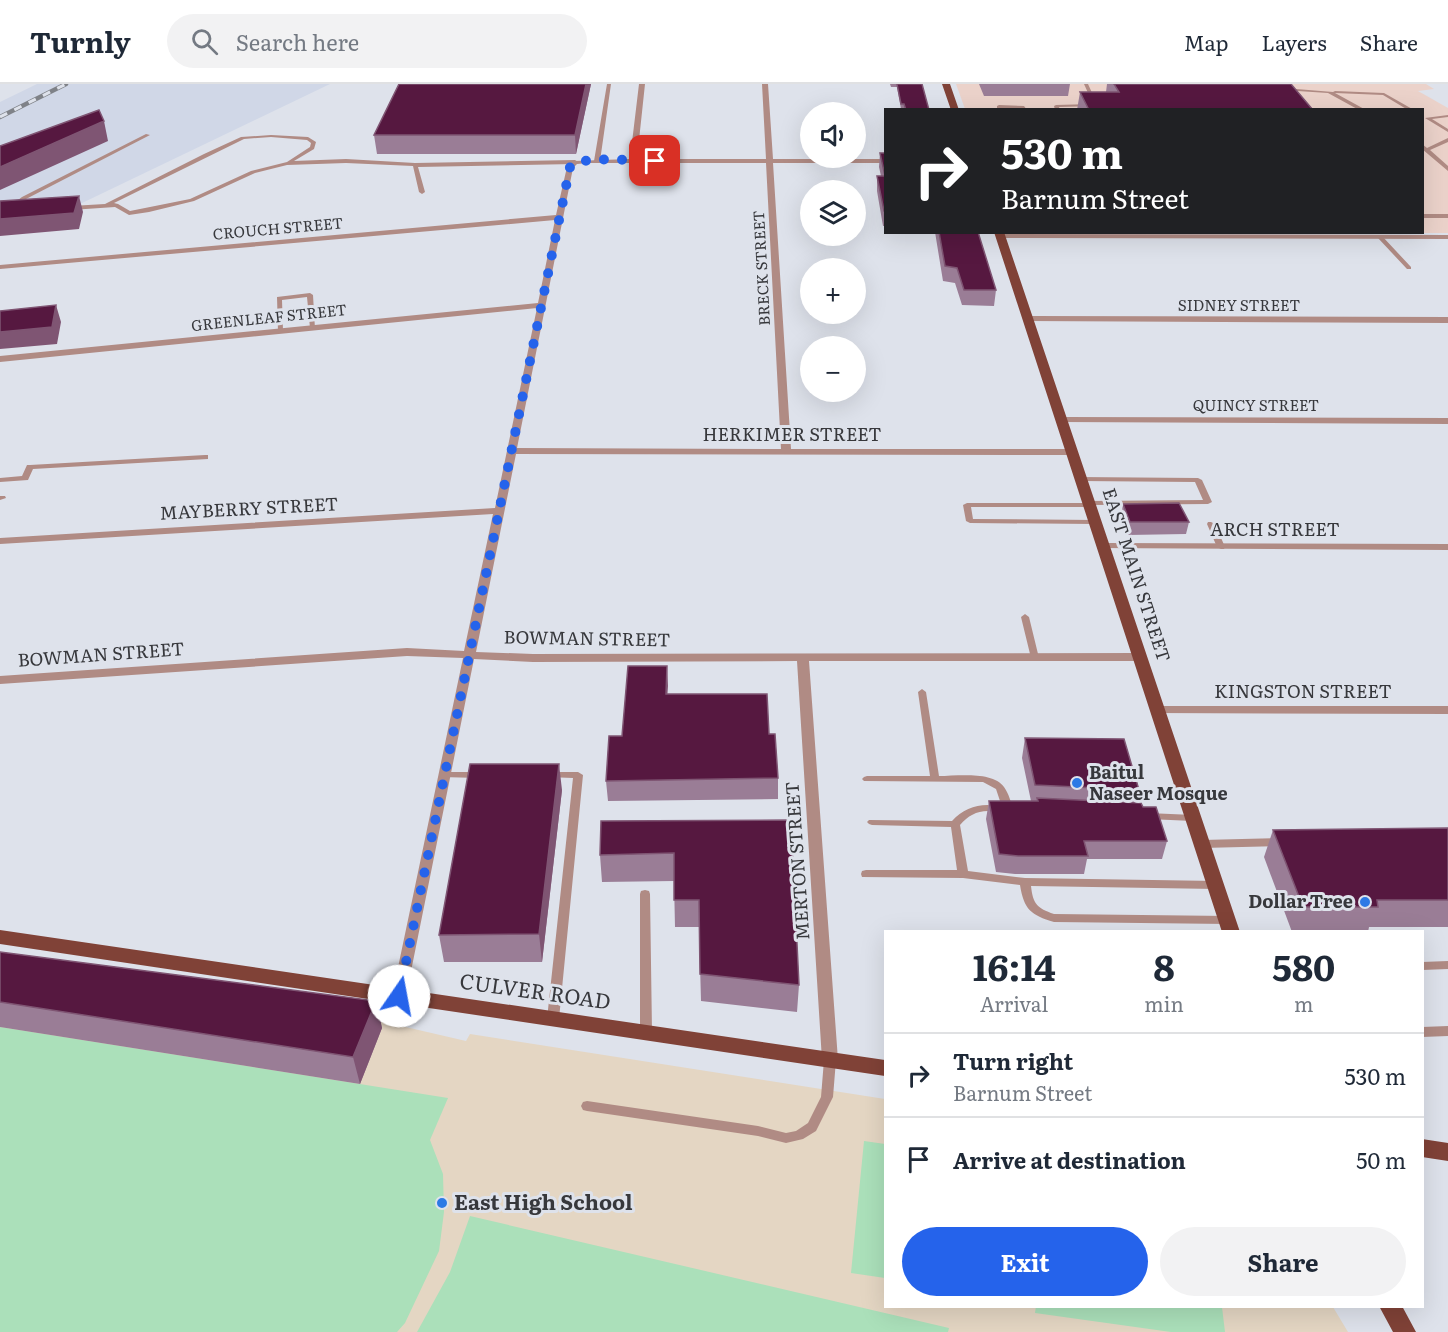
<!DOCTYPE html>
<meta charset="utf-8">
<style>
:root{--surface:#fff;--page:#f2f2f3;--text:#1f2937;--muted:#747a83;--line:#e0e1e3;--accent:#2563eb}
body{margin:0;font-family:Literata,serif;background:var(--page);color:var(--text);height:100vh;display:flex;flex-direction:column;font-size:22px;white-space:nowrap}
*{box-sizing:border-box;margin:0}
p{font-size:20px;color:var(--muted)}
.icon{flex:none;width:33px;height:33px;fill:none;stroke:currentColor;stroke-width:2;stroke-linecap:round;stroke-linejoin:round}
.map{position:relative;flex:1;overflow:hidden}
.details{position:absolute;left:884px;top:846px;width:540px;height:378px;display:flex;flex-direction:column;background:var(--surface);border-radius:0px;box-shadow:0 6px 24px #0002}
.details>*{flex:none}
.banner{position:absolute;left:884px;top:24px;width:540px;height:126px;border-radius:0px;box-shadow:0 6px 24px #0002;background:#202124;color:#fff;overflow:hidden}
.buttons{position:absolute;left:800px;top:18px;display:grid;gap:12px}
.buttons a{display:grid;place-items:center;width:66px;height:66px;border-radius:50%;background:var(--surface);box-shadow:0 6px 24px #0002;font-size:30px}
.pin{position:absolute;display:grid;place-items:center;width:51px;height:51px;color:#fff;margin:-26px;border-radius:12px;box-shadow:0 3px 9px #0006}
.me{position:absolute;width:66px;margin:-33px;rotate:12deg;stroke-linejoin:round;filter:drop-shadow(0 0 4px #0008)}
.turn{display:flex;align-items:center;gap:21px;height:126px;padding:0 18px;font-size:27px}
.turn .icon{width:78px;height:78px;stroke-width:2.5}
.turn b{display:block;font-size:42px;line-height:51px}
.eta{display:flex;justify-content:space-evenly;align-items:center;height:102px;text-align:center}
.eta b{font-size:36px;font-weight:700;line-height:42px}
.action{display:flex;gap:12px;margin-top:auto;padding:12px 18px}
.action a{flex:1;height:69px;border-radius:36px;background:var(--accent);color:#fff;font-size:24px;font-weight:700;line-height:69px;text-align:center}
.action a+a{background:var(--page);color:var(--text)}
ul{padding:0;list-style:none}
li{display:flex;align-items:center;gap:18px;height:84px;padding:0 18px;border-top:2px solid var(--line)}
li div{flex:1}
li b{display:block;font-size:22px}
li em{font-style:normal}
header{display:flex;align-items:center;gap:36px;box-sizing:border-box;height:84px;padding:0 30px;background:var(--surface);border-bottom:2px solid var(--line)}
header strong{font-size:28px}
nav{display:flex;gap:33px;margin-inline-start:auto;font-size:21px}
.search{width:420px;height:54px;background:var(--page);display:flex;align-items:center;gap:15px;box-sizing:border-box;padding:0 21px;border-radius:33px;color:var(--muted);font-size:22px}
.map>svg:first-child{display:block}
.built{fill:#d0d7e7}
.industrial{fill:#ebd2ca}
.education{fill:#e4d6c3}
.green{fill:#abe0ba}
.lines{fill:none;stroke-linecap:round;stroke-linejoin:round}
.lane{fill:#b08b84;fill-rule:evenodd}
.street{fill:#b08b84;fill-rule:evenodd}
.primary{fill:#804237;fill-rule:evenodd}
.rail-casing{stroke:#7f8288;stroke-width:4.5}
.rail{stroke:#dee2eb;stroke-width:3;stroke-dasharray:8;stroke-linecap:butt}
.wall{fill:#9a7d96}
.shaded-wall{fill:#7f5573}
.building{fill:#561840;stroke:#7f5573;stroke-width:1.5}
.route{stroke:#2563eb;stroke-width:10;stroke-dasharray:0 18}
.poi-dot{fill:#2c7ae5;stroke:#dee2eb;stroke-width:2}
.labels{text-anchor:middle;stroke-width:6;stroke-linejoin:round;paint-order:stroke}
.far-street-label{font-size:15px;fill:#37383c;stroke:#dee2eb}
.street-label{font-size:18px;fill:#37383c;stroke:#dee2eb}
.poi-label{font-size:18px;font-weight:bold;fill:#37383c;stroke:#dee2eb;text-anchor:start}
.near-street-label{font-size:21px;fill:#37383c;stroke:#dee2eb}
.near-poi-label{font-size:21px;font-weight:bold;fill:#37383c;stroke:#dee2eb;text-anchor:start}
</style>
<header>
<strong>Turnly</strong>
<div class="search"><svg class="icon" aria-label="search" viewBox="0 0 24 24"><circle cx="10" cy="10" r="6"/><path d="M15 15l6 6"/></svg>Search here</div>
<nav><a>Map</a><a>Layers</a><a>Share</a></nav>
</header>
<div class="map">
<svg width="1448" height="1248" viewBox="0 0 1448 1248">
<rect width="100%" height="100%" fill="#dee2eb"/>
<path class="built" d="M37,0h293l-250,120 -80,9v-111z"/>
<path class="industrial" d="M956,0h470l8,5 -16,2 30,17v125h-435l409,-1v-122l-457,-1z"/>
<path class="education" d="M0,879l384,59 82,19 4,-7 415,65v207l448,1 15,25h-1348z"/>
<path class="green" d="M0,943l448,71 -18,42 13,34 1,38 -5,39 -34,72 -8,9h-397z
M864,1057l21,3v134l-34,-5z
M470,1132l479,112 -1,4h-531l33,-60z
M1036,1222l186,1 3,25h-54l-136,-19z"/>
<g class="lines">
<path class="lane" d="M607,0h4l-11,77 -3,2 -3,-2z
M1084,0h4l10,22 -39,1 1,3h-5l-1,-4 2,-1 37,-1z
M1284,4l49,4 2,-1 49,2 30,17h-6l-25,-15 -48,-2 31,17h-7l-31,-17 -46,-3z
M999,21l25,1 3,4 -25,-2v2h-5v-4z
M1448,31v2l-16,2 16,10v3l-23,-14z
M146,50l4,1 -124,64 -11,8 -5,-1 12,-9z
M271,51l37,2 8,5 -2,7 -20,12 52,-2 69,4 160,-3 3,2 -3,2 -157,3 7,25 -3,2 -3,-2 -6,-26 -67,-3 -59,2 -32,8 -61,28 -45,11 -20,3 -14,-8 -44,3 -3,-2 3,-2 34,-2 99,-50 37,-17zM271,53l36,3 4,3 -1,4 -23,15 -36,9 -61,28 -60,12 -12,-7 -4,-1 130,-64z
M1448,54v4l-18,8 18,16v5l-26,-22v-5l5,4z
M1422,130h26v4h-26z
M1378,152h4l29,31v2h-4l-29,-31z
M310,209l3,2 2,34 -5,-1 -3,-31 -25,3 1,31 -5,1 -1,-35z
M205,371h3v4l-175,10 -5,11 -28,2v-4l22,-2 5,-11h3z
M1078,393l120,1 4,2 10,22 -4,2 -115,1 -4,2h-118l2,12 121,1 4,2 -4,2 -124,-1 -4,-2 -3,-16 4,-2h117l4,-2 115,-1 -8,-18 -114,-1 -4,-2z
M0,412h5l1,2 -6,2z
M1208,438h3l4,2 10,23 -1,2h-3l-4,-2 -10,-23z
M1025,530l4,3 10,41 -4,3 -4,-3 -10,-41z
M922,605l4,3 13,84c18,0 54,-5 65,11 5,7 7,15 9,23l-2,2 -3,1 -5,-3c-5,3 -9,1 -15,1 -12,0 -20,5 -28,14l8,46 57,7 191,3 4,1 1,3 -1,3 -4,1 -185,-3c2,18 6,22 23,28l174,2 4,1 1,3 -1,3 -4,1 -174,-2c-23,-7 -30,-12 -34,-37l-57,-7 -101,-1 -1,-3 1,-3 4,-1h91l-6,-43 -79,-2 -3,-1 -2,-2 2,-2 83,1c13,-15 32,-19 50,-14l-6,-18 -13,-7 -119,-1 -2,-2 2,-2 3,-1h63l-12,-84z
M444,688h35l5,3 -5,3 -38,-1 -2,-2z
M550,688h28l5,3 -24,244 -2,3 -4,1 -4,-1 -2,-3 26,-241 -26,-1 -2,-2z
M1148,729l45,2 3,1 2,2 -2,2 -3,1 -45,-2 -3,-1 -2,-2 2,-2z
M1281,754l4,2 1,2 -1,2 -4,2 -79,2 -4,-1 -1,-3 1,-3 4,-1z
M645,806l4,1 1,3 2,138 -2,3 -4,2 -4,-2 -2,-3v-138l1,-3z
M1448,877v8l-26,1v-8z
M1448,942v10l-26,1v-10z
M830,971l4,2 2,3 -3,37 -17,34 -13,8 -17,4 -28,-7 -171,-25 -4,-1 -2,-4 2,-4 4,-1 171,25 28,7 10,-2 12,-8 13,-26 3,-37 2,-3z"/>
<path class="street" d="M639,0h6l-8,75h129l-4,-75h6l5,75h112v4h-112l18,286h282l5,3 -5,3 -557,-1 -40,198 57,2 607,-1 6,4 -6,4h-331l29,399 -3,4 -5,2 -5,-2 -3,-4 -25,-399 -264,1 -59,-3 -68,337 -2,4 -5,2 -5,-2 -2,-4 71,-338 -56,-2 -407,28v-8l407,-28 57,3 29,-137 -493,30v-6l495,-30 42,-200 -537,54v-6l538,-53 17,-83 -555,49v-4l556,-50 11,-48 6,-6 57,-2zM588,79h178l15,286 -264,-1 56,-280 4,-4z
M998,150l450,1v4l-447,-1 -4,-2z
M1029,232l419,1v6l-422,-2 -1,-2z
M1063,333l385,1v6l-388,-2 -2,-2z
M1102,459l346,1v6l-350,-2 -1,-2z
M1157,622h291v8l-295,-1 -2,-3 2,-3z"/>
<path class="primary" d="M942,0h8l9,26h-8z
M994,148h10l236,700h-18z
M0,846l885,130v16l-885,-132z
M1422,1055l26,4v18l-26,-4z
M1379,1222h23l14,26h-23z"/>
<defs>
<path id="rail" d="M0,33l66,-33"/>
</defs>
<use href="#rail" class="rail-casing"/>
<use href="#rail" class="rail"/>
</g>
<path class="wall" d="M591,0l-15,70h-199l-3,-19z
M890,0h32l7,26h-25l-3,-1 -4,-22h-6z
M979,0h91l-2,12h-84z
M1107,0h184l22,26 -207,-18z
M1080,8l9,18h-12z
M880,69h5v73h-2l-6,-35v-15h4l-2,-9z
M935,148h43l18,58 -2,16 -32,-1 -7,-22 -12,-2z
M1123,420l66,18 -3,12 -58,1 -7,-18z
M667,582v28l102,40 9,44v21l-170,2 -2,-20 16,-45z
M1025,654l114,52 -3,13 7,4 24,34 -5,18h-75l-3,15h-69l-19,-2 -10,-53 3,-18h42l-9,-43z
M562,706l-20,172h-98l-5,-27z
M791,736l8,165 -2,27 -96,-11 -2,-74h-24l-1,-46 -72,1 -2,-27z
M1448,744v99h-79l-1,5h-76l-28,-75 9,-27z
M0,868l376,49 6,27 -22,56 -360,-57z"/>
<path class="shaded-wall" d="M586,0h5l-15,70 -1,-19z
M104,37l4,20 -108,49v-23z
M79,112l4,16 -4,17 -79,7v-17z
M56,221l5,17 -4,22 -57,5v-17z
M667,582l1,20 -2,28v-20z
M559,680l3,26 -20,172 -3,-28z
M376,917l6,27 -22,56 -7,-27z"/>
<path class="building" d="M399,0h187l-11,51h-201z
M897,0h25l7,26h-23l-2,-6h-3z
M1114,0h177l22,26h-224l-9,-18h39z
M99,26l5,11 -104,46v-21z
M880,69h5v23z
M877,92h8v35h-1z
M79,112l-5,17 -74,6v-18z
M939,148h39l18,58h-32l-7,-22 -12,-2z
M56,221l-4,22 -52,5v-21z
M1179,419l10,19h-59l-7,-18z
M628,582h39l-1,28h101l2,40h6l3,44 -172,3 3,-45h13z
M1025,654l99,1 15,51 -104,-5z
M470,680h89l-20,170 -100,1z
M1037,714l104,5 2,4h13l11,34h-83l4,15h-70l-19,-2 -10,-53h49z
M791,736l8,165 -99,-11 -1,-74h-25v-47l-74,2 1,-34z
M1448,744v72h-71l1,7h-75l-30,-77z
M0,868l376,49 -23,56 -353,-55z"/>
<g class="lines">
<path class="route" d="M399,912l171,-829c9,-12 69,-6 85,-6"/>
</g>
<g class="poi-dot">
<circle cx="1077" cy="699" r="6"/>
<circle cx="1365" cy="818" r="6"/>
<circle cx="442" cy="1119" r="6"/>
</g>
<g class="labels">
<g class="far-street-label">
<text transform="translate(278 145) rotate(-5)" y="5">CROUCH STREET</text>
<text transform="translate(762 184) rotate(-93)" y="5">BRECK STREET</text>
<text x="1239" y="227">SIDNEY STREET</text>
<text transform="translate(269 234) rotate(-6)" y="5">GREENLEAF STREET</text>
<text x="1256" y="327">QUINCY STREET</text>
</g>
<g class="street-label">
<text x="792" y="357">HERKIMER STREET</text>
<text transform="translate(249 425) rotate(-3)" y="6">MAYBERRY STREET</text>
<text x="1275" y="452">ARCH STREET</text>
<text transform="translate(1136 491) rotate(72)" y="6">EAST MAIN STREET</text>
<text transform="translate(587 555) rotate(1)" y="6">BOWMAN STREET</text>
<text transform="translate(101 571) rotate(-4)" y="6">BOWMAN STREET</text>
<text x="1303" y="614">KINGSTON STREET</text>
<text transform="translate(798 777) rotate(-94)" y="6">MERTON STREET</text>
</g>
<g class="poi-label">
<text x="1089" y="695">Baitul<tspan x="1089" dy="21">Naseer Mosque</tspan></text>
<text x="1353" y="824" text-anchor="end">Dollar Tree</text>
</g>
<g class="near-street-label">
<text transform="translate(535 908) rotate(8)" y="7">CULVER ROAD</text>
</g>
<g class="near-poi-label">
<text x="454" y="1126">East High School</text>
</g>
</g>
</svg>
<div class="buttons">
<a><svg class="icon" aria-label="sound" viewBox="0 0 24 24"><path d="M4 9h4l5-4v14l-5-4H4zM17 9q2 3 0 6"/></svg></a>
<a><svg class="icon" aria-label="layers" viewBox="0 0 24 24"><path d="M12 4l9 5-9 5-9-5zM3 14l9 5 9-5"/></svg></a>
<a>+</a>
<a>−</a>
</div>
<div class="pin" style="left:655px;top:77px;background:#d93025"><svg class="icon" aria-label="arrive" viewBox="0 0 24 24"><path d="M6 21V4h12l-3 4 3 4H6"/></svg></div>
<svg class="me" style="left:399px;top:912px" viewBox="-20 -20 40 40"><circle r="19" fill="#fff"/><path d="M0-13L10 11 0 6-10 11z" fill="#2563eb"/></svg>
<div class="banner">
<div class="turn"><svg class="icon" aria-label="right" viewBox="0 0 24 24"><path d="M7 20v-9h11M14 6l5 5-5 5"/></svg><div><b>530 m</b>Barnum Street</div></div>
</div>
<section class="details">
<div class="eta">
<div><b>16:14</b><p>Arrival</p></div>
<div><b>8</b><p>min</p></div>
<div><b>580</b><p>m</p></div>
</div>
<ul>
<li><svg class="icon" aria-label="right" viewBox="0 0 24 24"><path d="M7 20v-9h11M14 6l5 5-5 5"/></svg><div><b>Turn right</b><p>Barnum Street</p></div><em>530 m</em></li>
<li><svg class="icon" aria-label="arrive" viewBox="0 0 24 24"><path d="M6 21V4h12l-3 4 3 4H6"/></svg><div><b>Arrive at destination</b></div><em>50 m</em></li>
</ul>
<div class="action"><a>Exit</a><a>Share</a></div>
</section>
</div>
